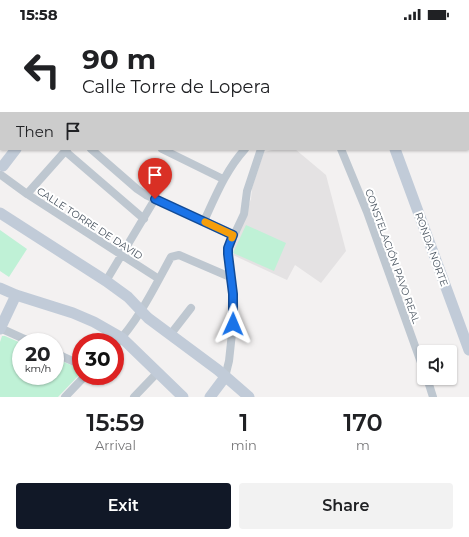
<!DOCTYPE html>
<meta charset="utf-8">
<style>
:root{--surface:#fff;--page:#f2f2f2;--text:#202124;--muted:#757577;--accent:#111827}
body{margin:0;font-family:Montserrat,sans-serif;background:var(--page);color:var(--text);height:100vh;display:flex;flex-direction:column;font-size:15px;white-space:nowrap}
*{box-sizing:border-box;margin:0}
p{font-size:13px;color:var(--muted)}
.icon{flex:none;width:22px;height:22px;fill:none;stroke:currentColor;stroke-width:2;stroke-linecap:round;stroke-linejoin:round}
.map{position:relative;height:369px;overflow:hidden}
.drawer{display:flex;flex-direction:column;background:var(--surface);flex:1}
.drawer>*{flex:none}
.guide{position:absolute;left:0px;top:0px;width:469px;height:122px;box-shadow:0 1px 3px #0004;background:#fff;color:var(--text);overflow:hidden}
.controls{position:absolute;left:417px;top:317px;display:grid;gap:8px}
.controls a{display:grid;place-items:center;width:40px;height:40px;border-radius:4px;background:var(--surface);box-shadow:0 1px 3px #0004;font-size:20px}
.speed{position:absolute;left:12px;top:305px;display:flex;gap:8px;font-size:20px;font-weight:700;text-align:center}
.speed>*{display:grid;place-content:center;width:52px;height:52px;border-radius:50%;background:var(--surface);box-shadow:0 1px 3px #0004;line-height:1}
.speed small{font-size:10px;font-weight:400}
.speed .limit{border:6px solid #d22;background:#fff;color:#111}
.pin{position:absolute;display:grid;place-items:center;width:34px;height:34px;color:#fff;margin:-41px -17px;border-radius:50% 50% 50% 0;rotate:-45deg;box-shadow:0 0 4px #0007}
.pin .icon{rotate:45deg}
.me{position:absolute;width:44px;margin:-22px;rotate:1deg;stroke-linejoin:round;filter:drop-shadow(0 0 3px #0008)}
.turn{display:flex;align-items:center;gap:14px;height:84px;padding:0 16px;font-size:18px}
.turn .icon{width:52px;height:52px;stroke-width:2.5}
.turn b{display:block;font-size:28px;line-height:34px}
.then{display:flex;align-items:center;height:38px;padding:0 16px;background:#0003;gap:8px;font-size:15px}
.eta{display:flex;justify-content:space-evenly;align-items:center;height:68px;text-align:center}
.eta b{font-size:24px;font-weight:600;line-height:28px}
.button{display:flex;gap:8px;margin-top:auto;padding:8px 16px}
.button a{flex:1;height:46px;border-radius:4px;background:var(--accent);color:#fff;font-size:16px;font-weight:600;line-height:46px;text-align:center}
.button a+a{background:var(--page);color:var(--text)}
.status{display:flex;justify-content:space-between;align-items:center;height:28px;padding:0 20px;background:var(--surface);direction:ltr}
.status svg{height:11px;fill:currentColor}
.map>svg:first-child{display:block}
.education{fill:#e4e2e3}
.green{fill:#bff1d6}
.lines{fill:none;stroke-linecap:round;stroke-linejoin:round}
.street{stroke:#bec7d0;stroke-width:8}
.secondary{stroke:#c1cbd8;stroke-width:11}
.route-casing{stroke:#114b97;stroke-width:10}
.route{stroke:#1a73e8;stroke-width:7}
.slow{stroke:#f59e0b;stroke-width:7}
.labels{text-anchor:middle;stroke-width:4;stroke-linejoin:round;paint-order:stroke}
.street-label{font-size:10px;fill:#48535f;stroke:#fff}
</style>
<div class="status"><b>15:58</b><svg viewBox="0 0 49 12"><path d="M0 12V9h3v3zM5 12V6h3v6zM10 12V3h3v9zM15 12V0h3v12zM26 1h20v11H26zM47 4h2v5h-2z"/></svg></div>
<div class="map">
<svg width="469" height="369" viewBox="0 0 469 369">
<rect width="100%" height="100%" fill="#f3f1f1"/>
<path class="education" d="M277,121h18l31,26 20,76 -25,32 -26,-18 -8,15 -54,-25 -1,-4 2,-7 17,-45 1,-11 12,-36z"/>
<path class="green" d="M246,197l40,18 -12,28 -41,-18z
M0,202l27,19 -18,28 -9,-6z
M2,308h3l16,7v33h34v-18l25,11 -3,3 3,2 -22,23h-58v-55z"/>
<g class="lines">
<path class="street" d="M27,0l1,1
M148,0l1,1
M206,0l1,1
M264,0l1,1
M314,0v1
M290,1l3,-1
M0,22l1,1
M0,58l1,1
M0,71l1,-1
M91,121l46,40 9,6 87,40
M162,121l61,30
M341,121l26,63 57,159
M65,123l79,68
M1,147l26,19 132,85
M27,166l40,-45
M204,193c12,-26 22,-51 41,-72
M106,253l49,-82
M0,300l31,14
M170,307l21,-27
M115,317c24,-25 40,-59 56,-88l8,-2 51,22
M55,325l26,12
M225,349l4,-16 4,-37v-30l-3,-17 -2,-29 16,-34 3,-23 14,-42
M427,350l6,19
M65,369l20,-21
M134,369l24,-25"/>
<path class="secondary" d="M78,0v1
M353,0v1
M453,0l1,1
M122,1l1,-1
M468,23l1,2
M395,121l74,201
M3,138l13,-17
M0,185l106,68 22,16 20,21 70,52 31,27
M0,260l16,7 57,18 21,9 28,16 61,59
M0,301l16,-34
M210,369l15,-20"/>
</g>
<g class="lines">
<defs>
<path id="route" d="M155,171l78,36 -5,13v6l5,40v30"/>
</defs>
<use href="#route" class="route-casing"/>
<use href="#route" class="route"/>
<path class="slow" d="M205,194l28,13 -1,3"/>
</g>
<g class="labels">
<g class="street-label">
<text transform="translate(90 195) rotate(33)" y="4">CALLE TORRE DE DAVID</text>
<text transform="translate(432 221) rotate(70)" y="4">RONDA NORTE</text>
<text transform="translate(393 228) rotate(70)" y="4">CONSTELACIÓN PAVO REAL</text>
</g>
</g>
</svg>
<div class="controls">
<a><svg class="icon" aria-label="sound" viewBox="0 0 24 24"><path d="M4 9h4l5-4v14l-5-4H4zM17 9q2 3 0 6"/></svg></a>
</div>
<div class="speed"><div>20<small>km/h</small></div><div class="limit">30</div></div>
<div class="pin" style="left:155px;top:171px;background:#d93025"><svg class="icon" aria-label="arrive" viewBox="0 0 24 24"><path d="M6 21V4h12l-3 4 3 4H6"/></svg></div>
<svg class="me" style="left:233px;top:296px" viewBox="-20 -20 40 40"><path d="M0-17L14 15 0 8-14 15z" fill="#1a73e8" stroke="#fff" stroke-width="4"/></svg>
<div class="guide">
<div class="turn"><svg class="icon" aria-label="left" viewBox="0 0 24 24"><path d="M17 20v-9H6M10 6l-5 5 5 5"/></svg><div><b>90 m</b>Calle Torre de Lopera</div></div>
<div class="then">Then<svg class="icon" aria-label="arrive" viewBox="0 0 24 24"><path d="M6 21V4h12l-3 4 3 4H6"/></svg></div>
</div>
</div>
<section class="drawer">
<div class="eta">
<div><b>15:59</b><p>Arrival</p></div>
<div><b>1</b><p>min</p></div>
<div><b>170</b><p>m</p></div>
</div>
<div class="button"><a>Exit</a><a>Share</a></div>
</section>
